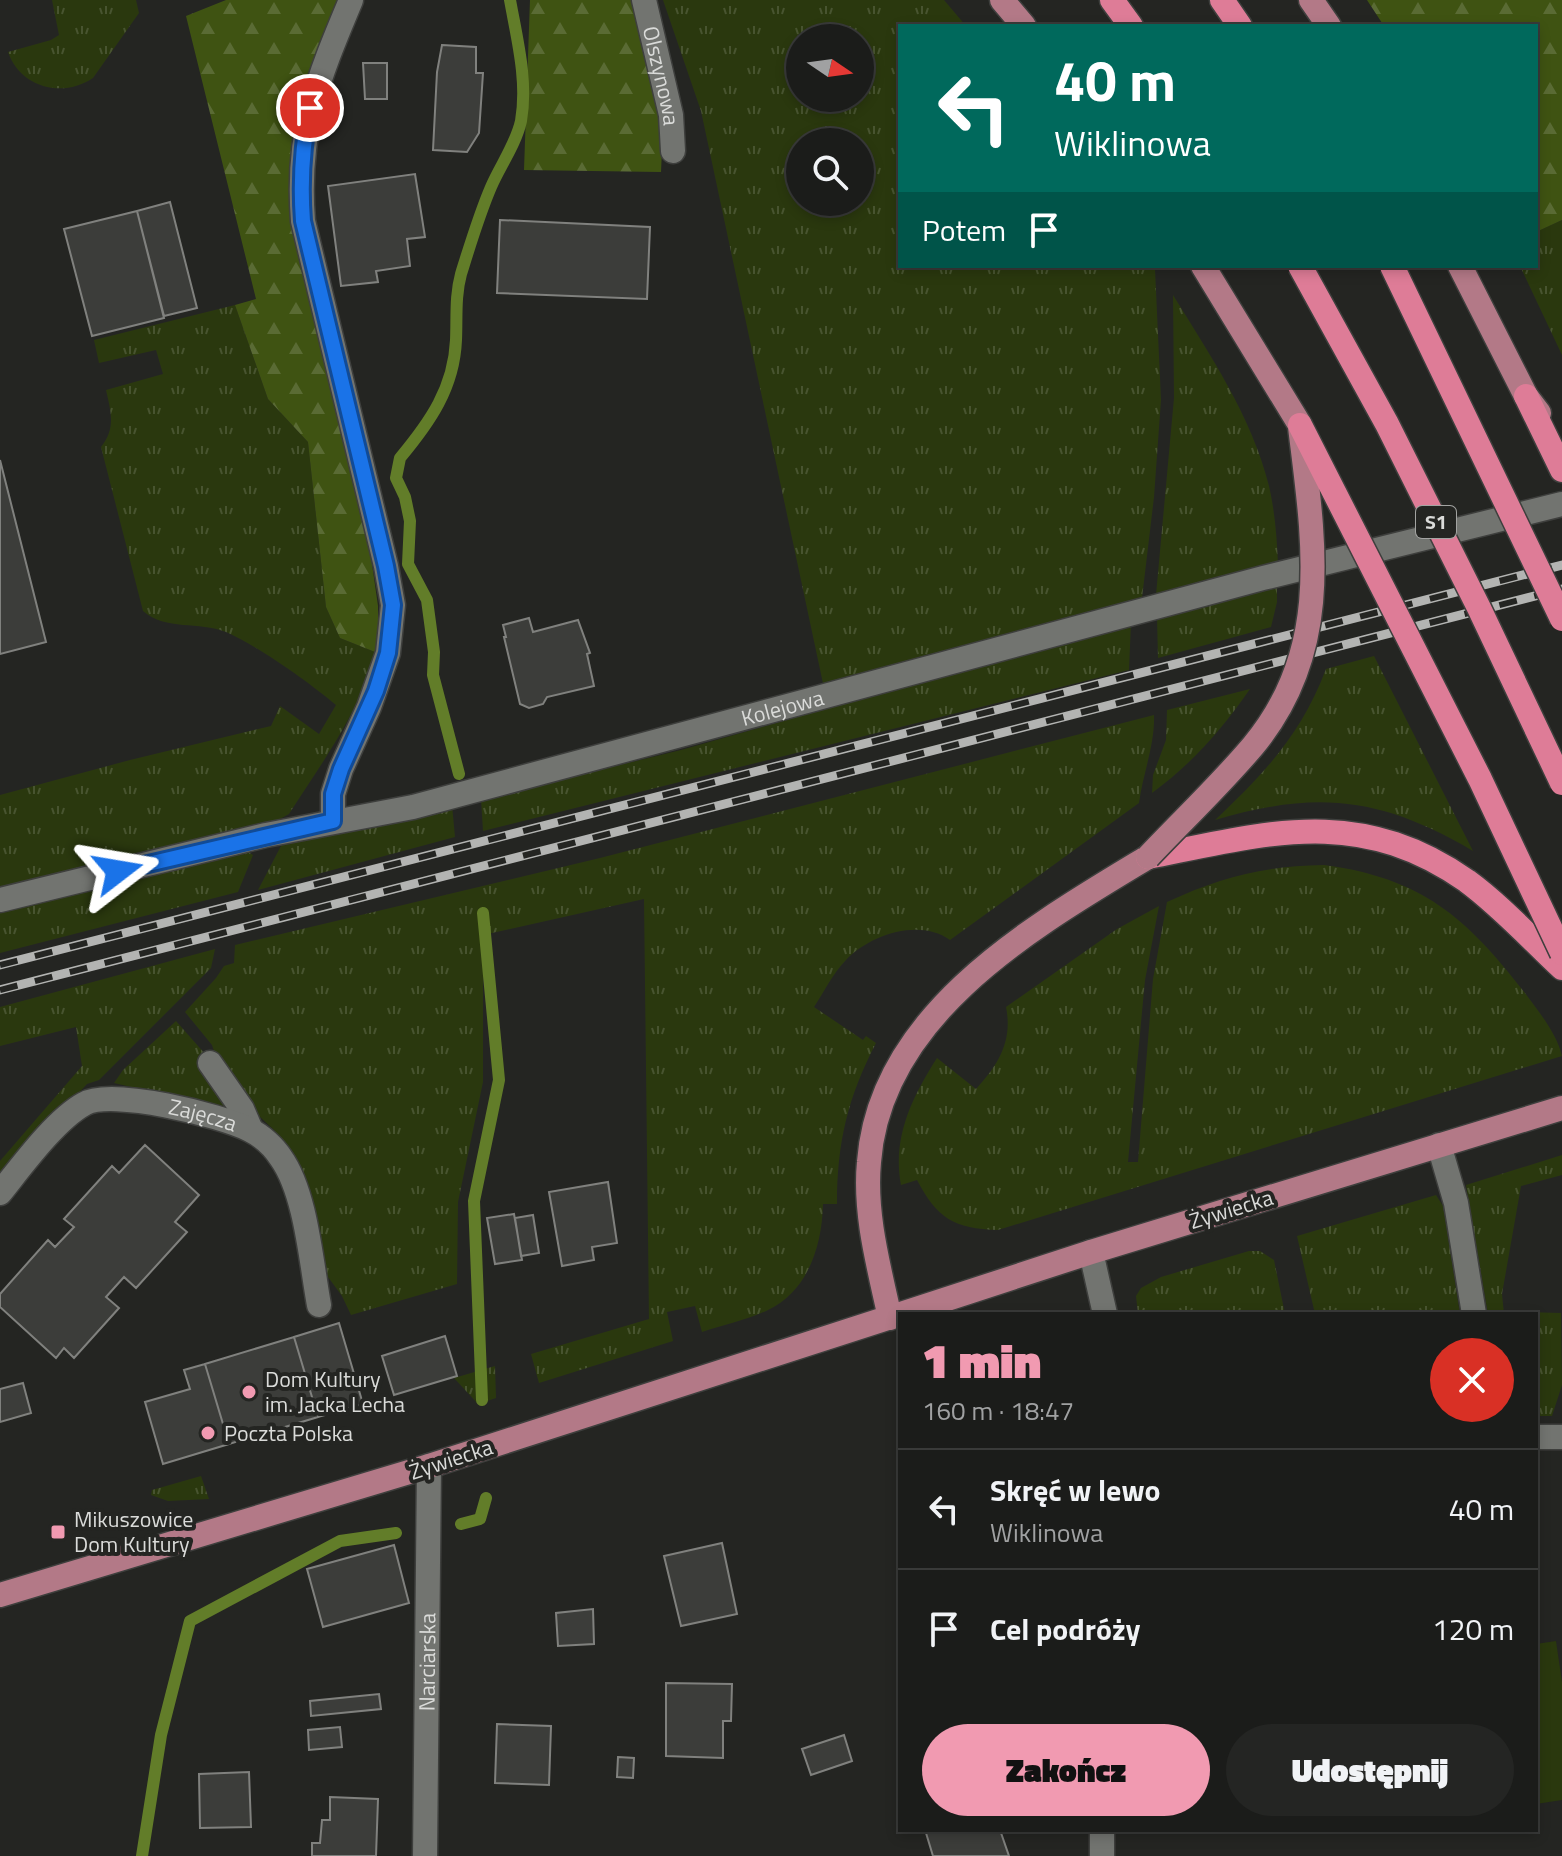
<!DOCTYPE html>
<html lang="pl">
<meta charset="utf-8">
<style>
:root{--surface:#1b1c1a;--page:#242523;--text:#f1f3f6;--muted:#a0a1a2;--line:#393a39;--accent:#f19ab1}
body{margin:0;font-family:"Titillium Web",sans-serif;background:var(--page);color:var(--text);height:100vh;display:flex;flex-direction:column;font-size:30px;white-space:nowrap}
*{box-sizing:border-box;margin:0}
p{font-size:26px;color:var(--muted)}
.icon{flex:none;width:44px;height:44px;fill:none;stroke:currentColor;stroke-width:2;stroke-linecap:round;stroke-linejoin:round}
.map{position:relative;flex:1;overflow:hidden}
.sheet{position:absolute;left:898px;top:1312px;width:640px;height:520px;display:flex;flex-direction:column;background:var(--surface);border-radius:0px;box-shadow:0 4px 12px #0003,0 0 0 2px var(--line)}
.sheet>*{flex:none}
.guide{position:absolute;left:898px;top:24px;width:640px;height:244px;border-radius:0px;box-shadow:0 4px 12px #0003,0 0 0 2px var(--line);background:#00695c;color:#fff;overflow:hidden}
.needle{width:52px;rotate:103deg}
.controls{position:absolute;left:786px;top:24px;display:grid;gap:16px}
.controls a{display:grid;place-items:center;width:88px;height:88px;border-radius:50%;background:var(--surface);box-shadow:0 4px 12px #0003,0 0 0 2px var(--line);font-size:40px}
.pin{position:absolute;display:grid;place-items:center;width:68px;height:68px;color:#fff;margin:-34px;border:4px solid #fff;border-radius:50%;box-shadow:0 2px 8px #0007}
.me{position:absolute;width:88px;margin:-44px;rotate:76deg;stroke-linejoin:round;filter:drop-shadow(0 0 6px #0008)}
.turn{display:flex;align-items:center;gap:28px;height:168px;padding:0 24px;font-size:36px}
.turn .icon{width:104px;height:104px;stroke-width:2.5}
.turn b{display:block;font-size:56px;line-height:68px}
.then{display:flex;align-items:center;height:76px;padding:0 24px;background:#0003;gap:16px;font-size:30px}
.round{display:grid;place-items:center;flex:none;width:84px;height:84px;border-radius:42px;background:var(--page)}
.head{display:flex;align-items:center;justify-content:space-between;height:136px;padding:0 24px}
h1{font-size:48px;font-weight:800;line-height:60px;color:var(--accent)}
.primary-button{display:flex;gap:16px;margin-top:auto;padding:16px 24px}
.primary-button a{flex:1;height:92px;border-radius:48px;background:var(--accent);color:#111;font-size:32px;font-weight:800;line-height:92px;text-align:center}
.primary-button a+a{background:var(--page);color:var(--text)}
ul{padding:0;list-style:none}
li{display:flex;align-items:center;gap:24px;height:120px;padding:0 24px;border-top:2px solid var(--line)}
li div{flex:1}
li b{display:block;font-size:30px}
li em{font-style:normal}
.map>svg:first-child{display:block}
.grass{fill:url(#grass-tufts);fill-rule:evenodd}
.forest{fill:url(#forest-firs)}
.garden{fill:#2a380e}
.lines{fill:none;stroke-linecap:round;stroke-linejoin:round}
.stream{stroke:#627d29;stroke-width:12}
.building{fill:#3c3d3a;stroke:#80817e;stroke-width:2}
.minor-casing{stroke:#3e3f3d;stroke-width:27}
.major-casing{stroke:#3e3f3d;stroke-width:27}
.highway-casing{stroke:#3e3f3d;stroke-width:27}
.minor{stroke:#727470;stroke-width:24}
.major{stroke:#b37987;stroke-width:24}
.highway{stroke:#de7c97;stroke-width:24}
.rail-casing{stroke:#b3b4b2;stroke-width:9}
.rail{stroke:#242522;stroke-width:6;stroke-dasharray:18;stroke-linecap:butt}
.major-bridge-casing{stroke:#3e3f3d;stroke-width:27;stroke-linecap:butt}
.highway-bridge-casing{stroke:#3e3f3d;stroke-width:27;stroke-linecap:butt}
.major-bridge{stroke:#b37987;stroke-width:24}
.highway-bridge{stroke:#de7c97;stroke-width:24}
.route-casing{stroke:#114b97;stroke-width:20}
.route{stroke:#1a73e8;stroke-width:14}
.poi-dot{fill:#f19ab1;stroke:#242522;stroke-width:3}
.labels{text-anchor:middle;stroke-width:8;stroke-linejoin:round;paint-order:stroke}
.shield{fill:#242522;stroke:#a3a4a2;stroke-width:2}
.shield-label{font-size:20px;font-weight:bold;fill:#dadbd9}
.street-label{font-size:22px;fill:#dadbd9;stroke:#242522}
.poi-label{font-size:22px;fill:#dadbd9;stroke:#242522;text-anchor:start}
</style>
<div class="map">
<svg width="1562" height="1856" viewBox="0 0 1562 1856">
<defs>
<pattern id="grass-tufts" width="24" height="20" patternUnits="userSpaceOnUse" patternTransform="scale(2)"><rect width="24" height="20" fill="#2a380e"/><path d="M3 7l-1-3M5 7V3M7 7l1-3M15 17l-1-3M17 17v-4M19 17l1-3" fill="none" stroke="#485430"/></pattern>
<pattern id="forest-firs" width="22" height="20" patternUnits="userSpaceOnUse" patternTransform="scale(2)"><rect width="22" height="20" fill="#3f5312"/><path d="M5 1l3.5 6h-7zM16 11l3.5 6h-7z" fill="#5a6b34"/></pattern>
</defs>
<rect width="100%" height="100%" fill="#242522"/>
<path class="grass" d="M52,0h84l3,13 -46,65c-31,21 -73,9 -85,-26l43,-12 8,-5z
M663,0h281l22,26h-66v240h253l2,3 6,131 -7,97 -12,101 -318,90 -123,-577zM800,38h60v60h-60zM800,142h60v60h-60z
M1562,220v135l-42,-89h16v-34z
M1173,295c37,60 79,122 96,191 6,26 8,53 9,79l-122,30 18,-197z
M235,305l33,94 40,43 18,165 14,31 35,14c-15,61 -53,110 -86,162l-9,5 -280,72v-96l130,-35 141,-34 9,-20 39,28 17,-29c-27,-23 -78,-59 -110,-73 -27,-11 -60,-1 -83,-21l-42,-164c15,-19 10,-35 5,-57l57,-16 -7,-24 -57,13 -5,-23z
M1277,584v18l-6,25 -113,31 -1,-41z
M1131,622l-2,48 -646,161 -2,-32 200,-49z
M1374,656l99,195c-92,-54 -156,-61 -258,-31 50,-47 87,-87 111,-151z
M1250,689c-28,40 -58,75 -98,104l1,-18 13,-35 1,-30z
M1154,715c1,30 -11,58 -15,88l-189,137c-31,-22 -80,-5 -104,20 -13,13 -22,32 -32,47l49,33 3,-4 10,7c-28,54 -39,99 -39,161h-14c-1,42 -15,87 -55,106 -21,10 -45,15 -66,22l-7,-26 -28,6 6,29 -134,42 -8,-29 118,-35 -5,-420 -161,36v147l-25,120 -1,82 -106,31 -9,-19 -14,-19 -24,-104 -30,-43 -17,-16 -43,-63 -2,-6 -27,-33 31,-34 8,-12 10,-3 1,-18 365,-87z
M452,805l3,32 -197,53 24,-46z
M246,851l7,4 -15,37 -238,61v-42z
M1324,865c98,13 142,52 201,128 14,19 32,41 37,63l-564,174c-44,-1 -61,-12 -81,-50l-16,5c-9,-47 11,-88 36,-127l39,31c22,-24 37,-48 30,-82l111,-78 42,-23 -14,74 -17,182h10l15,-183 14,-77c54,-25 97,-36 157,-37z
M215,949l-4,19 -112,112 -12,4 -87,94v-17l82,-95 -6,-39 -76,19v-39z
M176,1021l30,34 25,55 -117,-27 9,-13z
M1562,1155v20l-41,11 -19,108 2,20h-16l-22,-129z
M1436,1195l7,11 17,108h-145l-18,-78z
M1249,1251h11l14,9 11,54h-147l-2,-18 5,-8 20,-11z
M1521,1312l40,1 1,72 -10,31h-12l-4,-23v-79z
M495,1366l1,32 -18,6 -24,-26z
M201,1476l8,23 -41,2 -17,-6 1,-5z"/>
<path class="forest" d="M226,0h114l-45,229 59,248 17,80 7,49v29l-3,17 -35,-14 -14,-31 -18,-165 -40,-43 -33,-94 21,-6 -70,-283z
M530,0h104l29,127 -2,45 -137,-2z
M1367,0h195v220l-26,12v-206h-152z"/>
<path class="garden" d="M1556,1641l6,41v118l-26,4v-160z"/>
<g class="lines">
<path class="stream" d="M459,774l-26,-99 1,-23 -7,-52 -19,-36 2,-43 -5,-24 -9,-19 4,-20c30,-36 54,-70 56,-118 1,-23 -1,-44 5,-66 9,-29 18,-59 30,-87 9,-21 25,-43 30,-66 7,-40 -4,-82 -11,-121
M482,1400l-8,-199 25,-121 -16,-167
M461,1524l19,-5 6,-21
M142,1856l19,-121 29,-114 150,-80 56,-8"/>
</g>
<path class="building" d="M442,45l34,2v26h7l-4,60 -12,19 -34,-2 4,-78z
M363,63h24v36h-22z
M415,174l10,63 -18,2 3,27 -34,5 2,11 -37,4 -13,-100z
M170,202l27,106 -33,8 -27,-105z
M137,211l27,107 -72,18 -28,-107z
M500,220l150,7 -3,72 -150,-6z
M0,460l46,182 -46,12z
M529,618l4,14 45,-12 12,33 -3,1 7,32 -47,11 -4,7 -14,4 -9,-4 -16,-67h2l-3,-12z
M145,1145l54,50 -24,27 12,10 -51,56 -12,-11 -18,20 13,11 -45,50 -10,-10 -8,10 -56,-51v-13l48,-54 7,7 19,-20 -10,-8 48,-53 7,7z
M608,1182l9,61 -25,4 2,13 -32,6 -13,-74z
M514,1214l8,46 -27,4 -8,-46z
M533,1215l6,38 -18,3 -6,-38z
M339,1323l24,81 -45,13 -24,-80z
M445,1336l12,40 -63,19 -12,-39z
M294,1337l24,80 -89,27 -24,-80z
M205,1364l24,80 -66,20 -18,-62 45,-13 -6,-19z
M23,1383l8,30 -31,9v-33z
M722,1543l15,71 -56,12 -17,-70z
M394,1545l15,58 -86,24 -16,-58z
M593,1609l1,35 -36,2 -2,-33z
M666,1683l66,1 -1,37h-8v37l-57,-2z
M379,1694l2,15 -70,7 -1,-15z
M497,1724l54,2 -2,59 -54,-2z
M340,1727l2,20 -33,3 -1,-20z
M844,1735l8,26 -41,14 -9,-26z
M618,1757l16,1 -1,20 -16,-1z
M249,1772l2,55 -51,1 -1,-54z
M330,1797l48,2 -2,57h-64v-13h8l2,-23h8z
M935,1830h65l9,26h-76l-7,-23z"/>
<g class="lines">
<defs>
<g id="minor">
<path id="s1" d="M644,0l27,115 2,36"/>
<path d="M333,821v-27l8,-25 28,-62 19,-54 5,-48 -7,-39 -83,-345c-7,-89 14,-140 48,-221"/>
<path id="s2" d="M0,900l266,-65 147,-28 850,-229 299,-74"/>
<path d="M210,1063l32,46 9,21"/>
<path d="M1439,1145l17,58 18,111"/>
<path id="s3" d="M0,1193c21,-26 55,-73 84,-89 27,-16 136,11 166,26 12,6 24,17 31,28 25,35 30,104 38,147"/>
<path d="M1091,1252l14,62"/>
<path d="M1536,1437h26"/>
<path id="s4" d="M425,1856l4,-390"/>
<path d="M1102,1856v-26"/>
</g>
<path id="major" d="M1002,0l22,26
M1311,0l18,26
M1203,266l97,159
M1460,266l66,130 13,17
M901,1314l190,-62 471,-144
M890,1318c-11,-51 -26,-104 -21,-156 11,-149 165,-236 279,-305
M0,1595l429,-129 471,-152"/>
<path id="highway" d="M1112,0l19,26
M1222,0l18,26
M1526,396l36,74
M1148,857c120,-24 210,-52 319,24 34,25 64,58 95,87"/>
</defs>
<use href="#minor" class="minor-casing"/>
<use href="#major" class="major-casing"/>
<use href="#highway" class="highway-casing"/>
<use href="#minor" class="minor"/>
<use href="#major" class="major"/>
<use href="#highway" class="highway"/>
<defs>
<path id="rail" d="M0,965l1562,-400
M0,990l1562,-401"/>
</defs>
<use href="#rail" class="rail-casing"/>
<use href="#rail" class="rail"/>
<defs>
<path id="major-bridge" d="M1148,857c35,-37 72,-72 105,-111 80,-96 61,-205 47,-319"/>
<path id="highway-bridge" d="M1300,266l87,158 92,184 83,175
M1392,266l170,353
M1300,425l180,354 82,174"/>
</defs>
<use href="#major-bridge" class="major-bridge-casing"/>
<use href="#highway-bridge" class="highway-bridge-casing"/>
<use href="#major-bridge" class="major-bridge"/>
<use href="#highway-bridge" class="highway-bridge"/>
</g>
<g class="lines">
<defs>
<path id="route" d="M118,871l215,-50v-27l8,-25 35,-78 12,-38 5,-48 -7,-39 -83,-345c-3,-39 -1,-74 7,-113"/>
</defs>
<use href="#route" class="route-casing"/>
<use href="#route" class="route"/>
</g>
<g class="poi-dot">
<circle cx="249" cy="1392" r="8"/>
<circle cx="208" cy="1433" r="8"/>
<rect x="50" y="1524" width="16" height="16" rx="4"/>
</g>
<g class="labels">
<rect class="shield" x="1416" y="506" width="40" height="32" rx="6"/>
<g class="shield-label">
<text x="1436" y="529">S1</text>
</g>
<g class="street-label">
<text dy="8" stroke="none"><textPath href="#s1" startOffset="78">Olszynowa</textPath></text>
<text dy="8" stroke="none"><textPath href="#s2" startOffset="806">Kolejowa</textPath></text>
<text dy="8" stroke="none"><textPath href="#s3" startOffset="244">Zajęcza</textPath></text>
<text transform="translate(1231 1209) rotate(-17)" y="8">Żywiecka</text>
<text transform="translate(451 1459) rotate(-18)" y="8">Żywiecka</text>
<text dy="8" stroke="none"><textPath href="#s4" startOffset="194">Narciarska</textPath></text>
</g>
<g class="poi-label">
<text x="265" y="1387">Dom Kultury<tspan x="265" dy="25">im. Jacka Lecha</tspan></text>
<text x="224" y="1441">Poczta Polska</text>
<text x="74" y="1527">Mikuszowice<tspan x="74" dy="25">Dom Kultury</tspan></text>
</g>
</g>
</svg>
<div class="controls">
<a><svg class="needle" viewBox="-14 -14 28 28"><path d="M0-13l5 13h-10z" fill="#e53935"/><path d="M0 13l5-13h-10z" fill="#a0a1a2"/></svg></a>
<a><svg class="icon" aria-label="search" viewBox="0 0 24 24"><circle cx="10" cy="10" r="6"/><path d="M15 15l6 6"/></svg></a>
</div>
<div class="pin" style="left:310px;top:108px;background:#d93025"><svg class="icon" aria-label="arrive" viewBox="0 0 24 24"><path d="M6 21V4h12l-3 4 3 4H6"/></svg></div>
<svg class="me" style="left:118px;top:871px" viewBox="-20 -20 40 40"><path d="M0-17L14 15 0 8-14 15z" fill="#1a73e8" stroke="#fff" stroke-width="4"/></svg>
<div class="guide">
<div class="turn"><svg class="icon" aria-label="left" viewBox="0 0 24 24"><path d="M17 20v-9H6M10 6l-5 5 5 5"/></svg><div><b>40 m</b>Wiklinowa</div></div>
<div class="then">Potem<svg class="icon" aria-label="arrive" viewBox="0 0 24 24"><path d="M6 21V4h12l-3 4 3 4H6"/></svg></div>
</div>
<section class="sheet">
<div class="head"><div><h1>1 min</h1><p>160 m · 18:47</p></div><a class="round" style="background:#d93025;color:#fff"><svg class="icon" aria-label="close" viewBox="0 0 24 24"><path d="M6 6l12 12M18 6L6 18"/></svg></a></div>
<ul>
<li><svg class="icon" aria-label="left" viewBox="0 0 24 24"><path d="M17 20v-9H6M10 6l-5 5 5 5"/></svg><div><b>Skręć w lewo</b><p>Wiklinowa</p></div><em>40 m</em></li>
<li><svg class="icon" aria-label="arrive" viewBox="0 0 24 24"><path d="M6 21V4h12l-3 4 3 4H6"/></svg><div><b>Cel podróży</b></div><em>120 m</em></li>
</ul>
<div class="primary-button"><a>Zakończ</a><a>Udostępnij</a></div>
</section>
</div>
